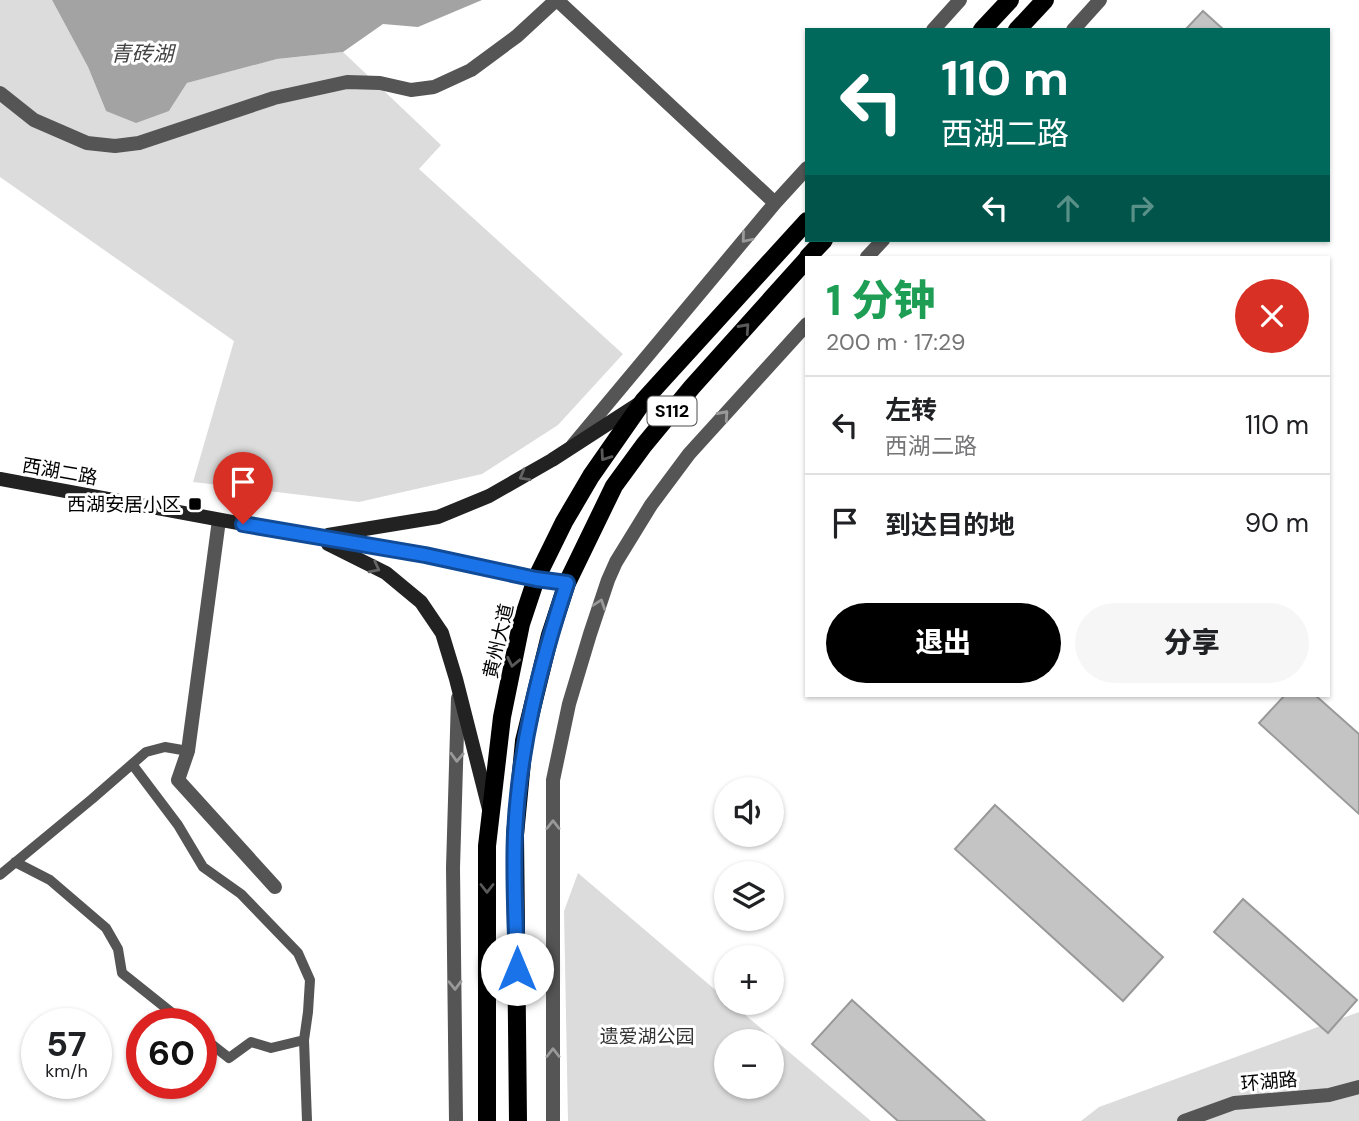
<!DOCTYPE html>
<html lang="zh">
<meta charset="utf-8">
<style>
:root{--surface:#fff;--page:#f6f6f6;--text:#202124;--muted:#757577;--line:#e0e0e0;--accent:#000}
body{margin:0;font-family:"DM Sans","Noto Sans SC",sans-serif;background:var(--page);color:var(--text);height:100vh;display:flex;flex-direction:column;font-size:26px;white-space:nowrap}
*{box-sizing:border-box;margin:0}
p{font-size:23px;color:var(--muted)}
.icon{flex:none;width:38px;height:38px;fill:none;stroke:currentColor;stroke-width:2;stroke-linecap:round;stroke-linejoin:round}
.map{position:relative;flex:1;overflow:hidden}
.side{position:absolute;left:805px;top:256px;width:525px;height:441px;display:flex;flex-direction:column;background:var(--surface);border-radius:0px;box-shadow:0 2px 5px #0004}
.side>*{flex:none}
.top-card{position:absolute;left:805px;top:28px;width:525px;height:214px;border-radius:0px;box-shadow:0 2px 5px #0004;background:#00695c;color:#fff;overflow:hidden}
.tools{position:absolute;left:714px;top:777px;display:grid;gap:14px}
.tools a{display:grid;place-items:center;width:70px;height:70px;border-radius:50%;background:var(--surface);box-shadow:0 2px 5px #0004;font-size:35px}
.speed{position:absolute;left:21px;top:1008px;display:flex;gap:14px;font-size:35px;font-weight:700;text-align:center}
.speed>*{display:grid;place-content:center;width:91px;height:91px;border-radius:50%;background:var(--surface);box-shadow:0 2px 5px #0004;line-height:1}
.speed small{font-size:18px;font-weight:400}
.speed .limit{border:10px solid #d22;background:#fff;color:#111}
.pin{position:absolute;display:grid;place-items:center;width:60px;height:60px;color:#fff;margin:-72px -30px;border-radius:50% 50% 50% 0;rotate:-45deg;box-shadow:0 0 7px #0007}
.pin .icon{rotate:45deg}
.me{position:absolute;width:77px;margin:-38px;rotate:0deg;stroke-linejoin:round;filter:drop-shadow(0 0 5px #0008)}
.turn{display:flex;align-items:center;gap:24px;height:147px;padding:0 21px;font-size:32px}
.turn .icon{width:91px;height:91px;stroke-width:2.5}
.turn b{display:block;font-size:49px;line-height:60px}
.lanes{display:flex;align-items:center;height:66px;padding:0 21px;background:#0003;justify-content:center;gap:35px;direction:ltr}
.lanes .off{opacity:.35}
.round{display:grid;place-items:center;flex:none;width:74px;height:74px;border-radius:37px;background:var(--page)}
.overview{display:flex;align-items:center;justify-content:space-between;height:119px;padding:0 21px}
h1{font-size:42px;font-weight:800;line-height:52px;color:#1e9e55}
.primary-button{display:flex;gap:14px;margin-top:auto;padding:14px 21px}
.primary-button a{flex:1;height:80px;border-radius:42px;background:var(--accent);color:#fff;font-size:28px;font-weight:800;line-height:80px;text-align:center}
.primary-button a+a{background:var(--page);color:var(--text)}
ul{padding:0;list-style:none}
li{display:flex;align-items:center;gap:21px;height:98px;padding:0 21px;border-top:2px solid var(--line)}
li div{flex:1}
li b{display:block;font-size:26px}
li em{font-style:normal}
.map>svg:first-child{display:block}
.green{fill:#dcdcdc;fill-rule:evenodd}
.water{fill:#a3a3a3}
.building{fill:#c4c4c4;stroke:#999;stroke-width:2}
.lines{fill:none;stroke-linecap:round;stroke-linejoin:round}
.lane{stroke:#555;stroke-width:10}
.street{stroke:#555;stroke-width:14}
.secondary{stroke:#222;stroke-width:14}
.primary{stroke:#000;stroke-width:18}
.oneway{stroke:#999}
.oneway2{stroke:#595959}
.oneway3{stroke:#646464}
.route-casing{stroke:#114b97;stroke-width:18}
.route{stroke:#1a73e8;stroke-width:12}
.poi-dot{fill:#000;stroke:#fff;stroke-width:2.5}
.labels{text-anchor:middle;stroke-width:6;stroke-linejoin:round;paint-order:stroke}
.shield{fill:#fff;stroke:#4c4c4c;stroke-width:2}
.shield-label{font-size:18px;font-weight:bold;fill:#000}
.street-label{font-size:19px;fill:#000;stroke:#fff}
.poi-label{font-size:19px;fill:#000;stroke:#fff;text-anchor:end}
.park-label{font-size:19px;fill:#333;stroke:#fff}
.water-label{font-size:21px;font-style:italic;fill:#444;stroke:#fff}
</style>
<div class="map">
<svg width="1359" height="1121" viewBox="0 0 1359 1121">
<rect width="100%" height="100%" fill="#fff"/>
<path class="green" d="M0,0h52l36,67 18,44h63l18,-28 90,-24 66,-7 98,93 -22,24 204,185 -65,71 -76,49 -123,28 -166,-20 41,-141 -234,-164z
M578,873l148,126v4h5l140,118h-303l-4,-210zM726,1041h46v46h-46z
M1359,1012v109h-278l18,-14z"/>
<path class="water" d="M52,0h430l-64,27 -35,-3 -40,28 -66,7 -90,24 -18,28 -33,12 -30,-12 -18,-44z"/>
<path class="building" d="M1203,11l21,19h-39z
M1285,695h30l44,39v80l-100,-91z
M995,805l168,152 -40,44 -168,-152z
M1243,899l114,101 -29,33 -114,-101z
M852,1000l133,121h-87l-86,-77z"/>
<g class="lines">
<path class="lane" d="M132,764l46,61 25,42 38,27 57,59 12,27 -2,32 -4,28 -33,8 -20,-6 -22,16 -28,-22
M15,862l35,18 56,48 12,21 4,24 64,51
M0,875l92,-76 54,-47 19,-5 23,4
M304,1040l3,81"/>
<path class="street" d="M557,0l218,203
M933,30l27,-30
M1073,30l27,-30
M0,93l34,27 53,23 28,3 24,-3 135,-45 73,-16 33,1 31,7 23,-3 37,-17 46,-34 39,-36
M867,257l16,-17
M573,445l202,-242 32,-35
M219,520l-31,231 -10,29 97,107
M456,1121l-3,-253 5,-170
M553,1121v-341l16,-76 21,-70 18,-54 8,-18 35,-57 38,-51 118,-130
M1184,1121l50,-18 95,-8 30,-8"/>
<path class="secondary" d="M0,479l314,58 111,18 111,24 31,4
M328,535l110,-18 51,-21 63,-36 88,-57
M328,544l58,29 35,29 21,31 14,46 33,130"/>
<path class="primary" d="M982,30l28,-30
M1017,30l28,-30
M808,257l16,-17
M487,1121v-275l15,-129 19,-93 15,-45 28,-57 27,-46 53,-76 163,-179
M518,1121l-3,-286 9,-94 26,-106 17,-52 47,-97 30,-41 48,-58 115,-128"/>
</g>
<defs><path id="oneway-chevron" d="M-2-3.5L2.5 0L-2 3.5" fill="none" stroke-width="1.6" stroke-linecap="round" stroke-linejoin="round" transform="scale(1.75)"/></defs>
<g class="oneway">
<use href="#oneway-chevron" transform="translate(746 238) rotate(130)"/>
<use href="#oneway-chevron" transform="translate(724 415) rotate(-48)"/>
<use href="#oneway-chevron" transform="translate(600 604) rotate(-71)"/>
<use href="#oneway-chevron" transform="translate(457 757) rotate(92)"/>
<use href="#oneway-chevron" transform="translate(553 825) rotate(-90)"/>
<use href="#oneway-chevron" transform="translate(455 985) rotate(89)"/>
<use href="#oneway-chevron" transform="translate(553 1053) rotate(-90)"/>
</g>
<g class="oneway2">
<use href="#oneway-chevron" transform="translate(745 328) rotate(-48)"/>
<use href="#oneway-chevron" transform="translate(605 456) rotate(125)"/>
<use href="#oneway-chevron" transform="translate(513 662) rotate(102)"/>
<use href="#oneway-chevron" transform="translate(487 888) rotate(90)"/>
</g>
<g class="oneway3">
<use href="#oneway-chevron" transform="translate(524 476) rotate(150)"/>
<use href="#oneway-chevron" transform="translate(375 568) rotate(27)"/>
</g>
<g class="lines">
<defs>
<path id="route" d="M243,524l182,31 111,24 31,4c-27,82 -48,165 -52,251 -2,44 1,91 2,135"/>
</defs>
<use href="#route" class="route-casing"/>
<use href="#route" class="route"/>
</g>
<rect class="poi-dot" x="188" y="497" width="14" height="14" rx="3.5"/>
<g class="labels">
<rect class="shield" x="647.5" y="396.5" width="49" height="29" rx="5"/>
<g class="shield-label">
<text x="672" y="417">S112</text>
</g>
<g class="street-label">
<text transform="translate(60 471) rotate(10)" y="7">西湖二路</text>
<text transform="translate(498 641) rotate(-77)" y="7">黄州大道</text>
<text transform="translate(1269 1081) rotate(-5)" y="7">环湖路</text>
</g>
<g class="poi-label">
<text x="181" y="511">西湖安居小区</text>
</g>
<g class="park-label">
<text x="647" y="1043">遗爱湖公园</text>
</g>
<g class="water-label">
<text x="142" y="61">青砖湖</text>
</g>
</g>
</svg>
<div class="tools">
<a><svg class="icon" aria-label="sound" viewBox="0 0 24 24"><path d="M4 9h4l5-4v14l-5-4H4zM17 9q2 3 0 6"/></svg></a>
<a><svg class="icon" aria-label="layers" viewBox="0 0 24 24"><path d="M12 4l9 5-9 5-9-5zM3 14l9 5 9-5"/></svg></a>
<a>+</a>
<a>−</a>
</div>
<div class="speed"><div>57<small>km/h</small></div><div class="limit">60</div></div>
<div class="pin" style="left:243px;top:524px;background:#d93025"><svg class="icon" aria-label="arrive" viewBox="0 0 24 24"><path d="M6 21V4h12l-3 4 3 4H6"/></svg></div>
<svg class="me" style="left:517px;top:969px" viewBox="-20 -20 40 40"><circle r="19" fill="#fff"/><path d="M0-13L10 11 0 6-10 11z" fill="#1a73e8"/></svg>
<div class="top-card">
<div class="turn"><svg class="icon" aria-label="left" viewBox="0 0 24 24"><path d="M17 20v-9H6M10 6l-5 5 5 5"/></svg><div><b>110 m</b>西湖二路</div></div>
<div class="lanes"><svg class="icon" aria-label="left" viewBox="0 0 24 24"><path d="M17 20v-9H6M10 6l-5 5 5 5"/></svg><svg class="icon off" aria-label="ahead" viewBox="0 0 24 24"><path d="M12 20V5M6 11l6-6 6 6"/></svg><svg class="icon off" aria-label="right" viewBox="0 0 24 24"><path d="M7 20v-9h11M14 6l5 5-5 5"/></svg></div>
</div>
<section class="side">
<div class="overview"><div><h1>1 分钟</h1><p>200 m · 17:29</p></div><a class="round" style="background:#d93025;color:#fff"><svg class="icon" aria-label="close" viewBox="0 0 24 24"><path d="M6 6l12 12M18 6L6 18"/></svg></a></div>
<ul>
<li><svg class="icon" aria-label="left" viewBox="0 0 24 24"><path d="M17 20v-9H6M10 6l-5 5 5 5"/></svg><div><b>左转</b><p>西湖二路</p></div><em>110 m</em></li>
<li><svg class="icon" aria-label="arrive" viewBox="0 0 24 24"><path d="M6 21V4h12l-3 4 3 4H6"/></svg><div><b>到达目的地</b></div><em>90 m</em></li>
</ul>
<div class="primary-button"><a>退出</a><a>分享</a></div>
</section>
</div>
